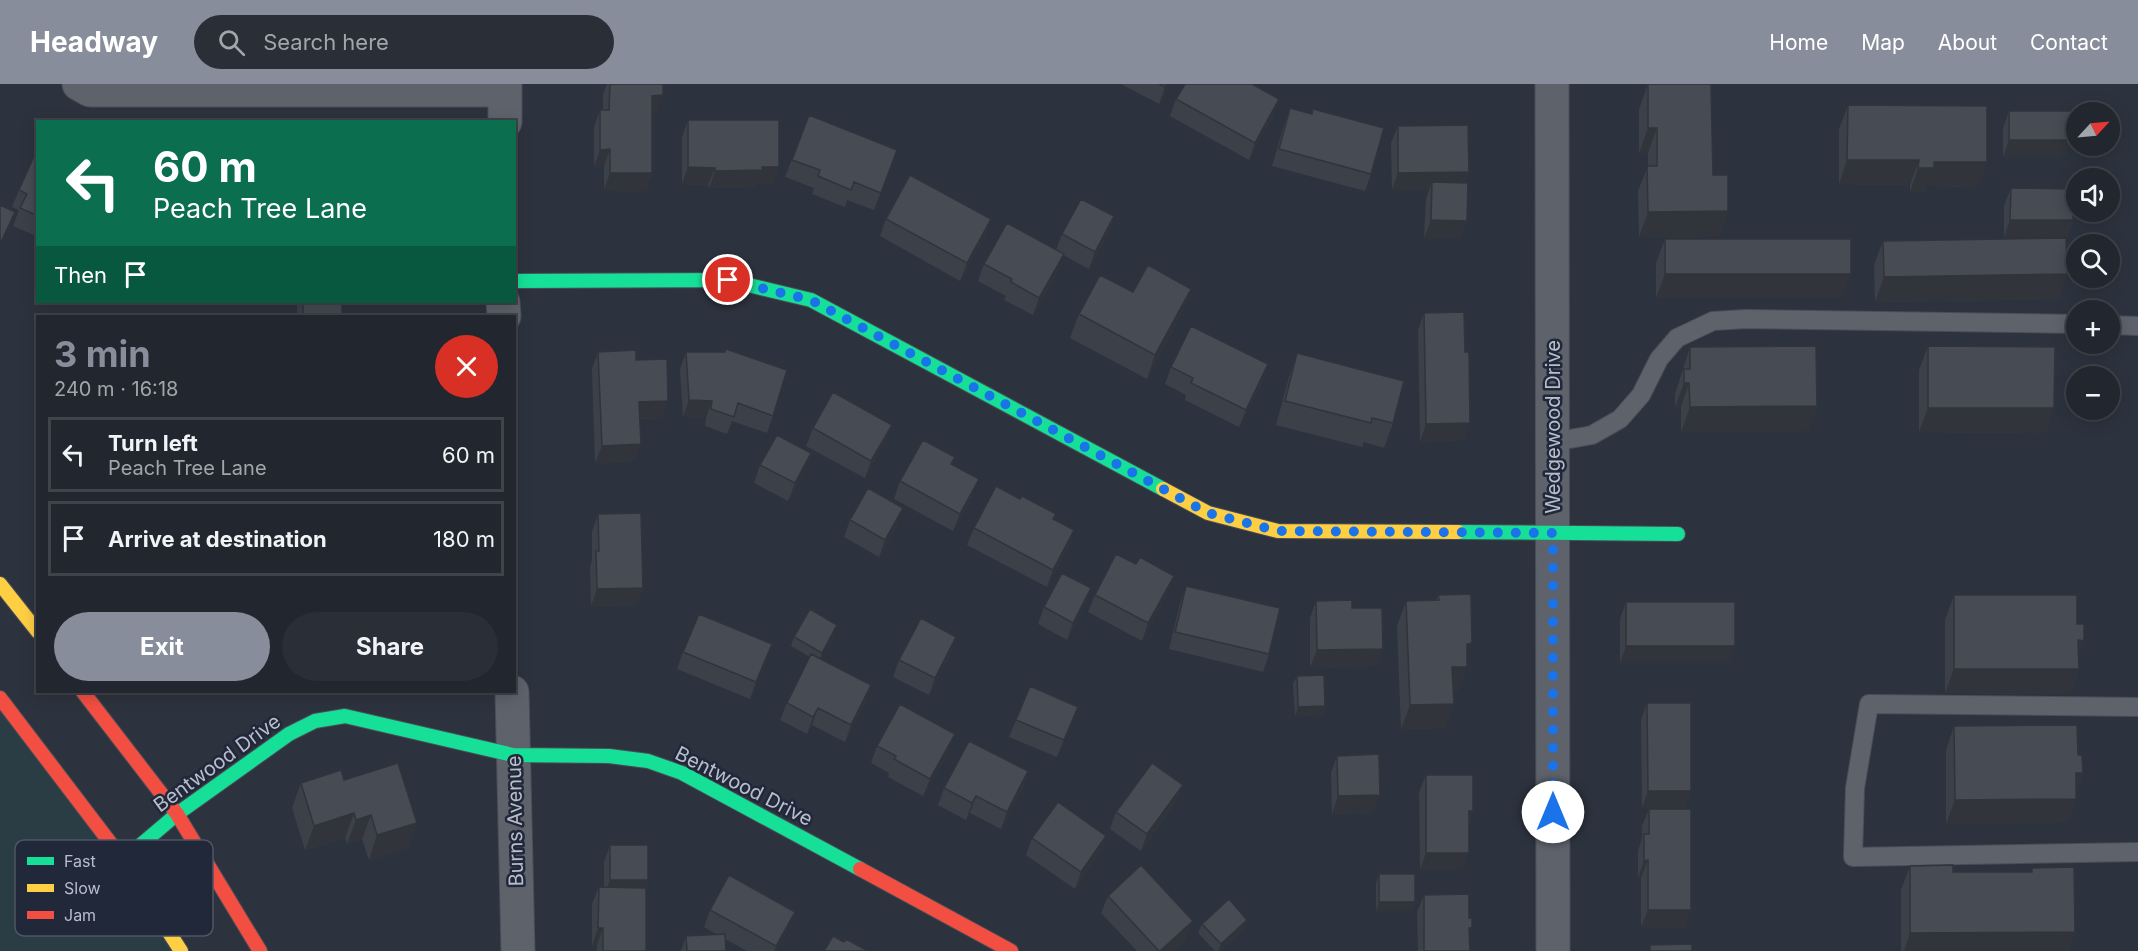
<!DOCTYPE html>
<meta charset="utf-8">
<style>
:root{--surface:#22262e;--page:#2a2e36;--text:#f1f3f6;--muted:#a2a5aa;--line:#3f434a;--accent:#888d9b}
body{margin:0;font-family:Inter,sans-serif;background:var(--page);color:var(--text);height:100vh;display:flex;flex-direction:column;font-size:22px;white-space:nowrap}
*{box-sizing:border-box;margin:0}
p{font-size:20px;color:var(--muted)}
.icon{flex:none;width:33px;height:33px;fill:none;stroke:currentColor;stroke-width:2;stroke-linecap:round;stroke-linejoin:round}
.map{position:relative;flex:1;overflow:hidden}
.drawer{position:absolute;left:36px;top:231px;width:480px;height:378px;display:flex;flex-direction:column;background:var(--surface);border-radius:0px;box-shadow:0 3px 15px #0003,0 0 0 2px var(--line)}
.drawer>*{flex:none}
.guide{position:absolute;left:36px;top:36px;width:480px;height:183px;border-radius:0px;box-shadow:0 3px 15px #0003,0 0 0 2px var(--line);background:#0b6e4f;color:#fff;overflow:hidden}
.needle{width:39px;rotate:64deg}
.fabs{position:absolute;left:2066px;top:18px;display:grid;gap:12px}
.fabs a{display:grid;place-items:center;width:54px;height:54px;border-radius:50%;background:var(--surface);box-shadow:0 3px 15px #0003,0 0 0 2px var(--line);font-size:30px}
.pin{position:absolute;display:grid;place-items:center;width:51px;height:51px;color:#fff;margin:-26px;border:3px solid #fff;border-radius:50%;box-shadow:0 2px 6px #0007}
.me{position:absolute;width:66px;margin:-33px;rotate:0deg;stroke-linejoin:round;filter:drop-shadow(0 0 4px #0008)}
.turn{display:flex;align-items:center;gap:21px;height:126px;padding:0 18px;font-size:27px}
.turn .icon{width:78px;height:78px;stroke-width:2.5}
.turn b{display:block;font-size:42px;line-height:51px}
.then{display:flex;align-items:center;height:57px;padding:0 18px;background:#0003;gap:12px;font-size:22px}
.round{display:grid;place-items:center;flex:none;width:63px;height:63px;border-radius:32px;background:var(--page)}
.head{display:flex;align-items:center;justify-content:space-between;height:102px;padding:0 18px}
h1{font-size:36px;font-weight:700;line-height:45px;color:var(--accent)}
.button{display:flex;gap:12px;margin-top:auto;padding:12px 18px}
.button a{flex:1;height:69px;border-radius:36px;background:var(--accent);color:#fff;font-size:24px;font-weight:700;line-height:69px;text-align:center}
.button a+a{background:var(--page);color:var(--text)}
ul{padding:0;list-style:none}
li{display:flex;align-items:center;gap:18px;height:75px;margin:0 12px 9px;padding:0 6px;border:3px solid var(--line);border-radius:0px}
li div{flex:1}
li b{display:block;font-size:22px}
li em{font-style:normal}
header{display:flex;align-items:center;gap:36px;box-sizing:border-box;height:84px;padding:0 30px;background:var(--accent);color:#fff}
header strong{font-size:28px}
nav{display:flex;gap:33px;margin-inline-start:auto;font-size:21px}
.search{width:420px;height:54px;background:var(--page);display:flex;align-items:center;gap:15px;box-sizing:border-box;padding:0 21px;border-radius:33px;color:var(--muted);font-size:22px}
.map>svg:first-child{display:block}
.green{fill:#2a3d44}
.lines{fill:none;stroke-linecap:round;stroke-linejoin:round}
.lane-casing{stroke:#4a4e57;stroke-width:20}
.street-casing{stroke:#4a4e57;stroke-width:35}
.fast-casing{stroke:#4a4e57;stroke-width:16}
.slow-casing{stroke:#4a4e57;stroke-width:16}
.jam-casing{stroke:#4a4e57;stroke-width:16}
.lane{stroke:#5e626b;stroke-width:18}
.street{stroke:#5e626b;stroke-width:33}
.fast{stroke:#16e098;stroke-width:14}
.slow{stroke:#ffcf43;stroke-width:14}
.jam{stroke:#f24e42;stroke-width:14}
.wall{fill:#3c4048}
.shaded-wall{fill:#31343b}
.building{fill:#464b54;stroke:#31343b;stroke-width:1.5}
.route{stroke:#1a73e8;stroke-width:10;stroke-dasharray:0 18}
.labels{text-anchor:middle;stroke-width:5;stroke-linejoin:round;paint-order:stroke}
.street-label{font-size:20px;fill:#b9becd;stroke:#202839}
.key{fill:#202839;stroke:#4e5565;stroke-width:1.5}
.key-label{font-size:16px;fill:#b9becd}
</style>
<header>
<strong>Headway</strong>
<div class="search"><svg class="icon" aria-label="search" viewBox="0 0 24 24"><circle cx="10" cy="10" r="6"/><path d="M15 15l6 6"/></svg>Search here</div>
<nav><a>Home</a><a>Map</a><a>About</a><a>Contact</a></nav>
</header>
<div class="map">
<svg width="2138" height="867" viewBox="0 0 2138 867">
<rect width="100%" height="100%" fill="#2d333e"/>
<path class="green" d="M0,614l181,253h-181z"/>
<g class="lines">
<defs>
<path id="lane" d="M2109,241l29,1
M1553,358l39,-7 28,-16 21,-24 18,-36 18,-21 36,-17 33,-2 330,5
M2138,623l-269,-3 -14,84 -2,69 285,-5"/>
<path id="street" d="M79,0l11,6h415
M1552,0l1,867
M505,38v-38
M503,218l1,14
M512,608l6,259"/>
<path id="fast" d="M514,197l214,-1 83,20 352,189
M1458,448l220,2
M123,776l54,-46 112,-80 26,-13 30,-5 168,39 96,1 39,5 34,12 178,96"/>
<path id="slow" d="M1163,405l45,24 70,18 180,1
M0,500l38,48
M118,769l63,98"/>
<path id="jam" d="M83,608l94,122 83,137
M0,614l118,155
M860,785l151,82"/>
</defs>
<use href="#lane" class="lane-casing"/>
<use href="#street" class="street-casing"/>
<use href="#fast" class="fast-casing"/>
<use href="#slow" class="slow-casing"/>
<use href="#jam" class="jam-casing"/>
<use href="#lane" class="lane"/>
<use href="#street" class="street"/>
<use href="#fast" class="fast"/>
<use href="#slow" class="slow"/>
<use href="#jam" class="jam"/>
</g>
<path class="wall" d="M607,0h56l-7,29h-4v60l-7,18 -41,-1v-24l-10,1v-40l6,-17h3v-16z
M1121,0h49l-11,20z
M1648,0l65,91 15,36 -9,25 -80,1 -1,-46 10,-25v-13h-9v-44z
M1176,15l97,17 -24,44 -79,-44z
M1848,21l130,82 -51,-1 -2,6h-15v-7l-71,-1v-55z
M1290,24l81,66 -6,17 -93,-25 12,-41z
M2009,27l56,46h-62v-29z
M809,31l88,35 -23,60 -27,-10 -2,7 -33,-13 2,-6 -29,-11z
M688,36l91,47 -6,17h-16l-1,3 -47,1 -1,-3 -26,-1v-47z
M1398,42l71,46 -4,11 -4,55h-37l2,-39 3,-9h-37l-1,-47z
M38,63v86l-2,3 -23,-10 6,-16 -7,-3 7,-17z
M2011,104l62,32 -6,17h-63v-31z
M1114,132l-6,18 -19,35 -26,-14 -6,17 -24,43 -29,-15 2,-4 -28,-15 6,-17 72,-14 6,-16z
M886,135h105l-6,17 -25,45 -80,-45z
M1665,155l177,59h-186v-35z
M1883,157l184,33 -9,25 -183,3 -1,-37z
M1191,205l-9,24 -35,66 -77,-41 9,-24 54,-22z
M297,218h45v11l4,3h-49z
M1424,229l40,127 -44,2 -2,-112z
M1928,262l118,87 -127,-1v-62z
M1690,263l127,59 -9,25 -127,1v-25h-6v-13z
M598,268l38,8 26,58 -23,1 -5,42 -39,2 -3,-94z
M686,268l87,64 -6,17 -35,-12 -5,13 -22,-8 1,-8 -23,-1 -3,-48z
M1297,269l96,70 -9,25 -20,-6 -2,5 -86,-22 13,-48z
M1268,280l-6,17 -23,46 -54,-27 1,-5 -21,-11 6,-17z
M892,341l-7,17 -20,36 -59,-32 7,-18z
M760,381l45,5 -17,31 -34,-18z
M900,397l73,15 -20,35 -59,-32z
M903,424l-6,17 -18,32 -35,-20 6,-17z
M598,430l45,74 -6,17 -46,1 -1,-38 2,-8v-28z
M1054,435l20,11 -6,17 -21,40 -80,-42 7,-17z
M1136,480l38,12 -7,17 -25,48 -54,-29 7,-17z
M1186,502l83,68 -6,18 -94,-23 11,-46z
M1091,504l-6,17 -18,35 -29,-16 6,-17z
M1438,511l29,62 -9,34h-5l-8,37 -44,1 -4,-103 9,-25 30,-1z
M1954,511l123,29 7,17 -6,16 1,12 -9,25 -125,-1v-73z
M1316,517l36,7 31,41 -7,17 -66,1v-49z
M1626,518l102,61h-108v-44z
M834,550l-14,25 51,26 -6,17 -20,40 -33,-17 -5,9 -27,-14 7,-17 23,-46 -19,-11 3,-9z
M683,568l83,10 -16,37 -73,-30z
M950,570l-21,41 -36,-18 6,-17z
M1297,592l28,30 -3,9 -27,1 -2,-32z
M1647,619l38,105h-43l-1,-88z
M1016,636l56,4 -15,33 -48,-20z
M1954,642l124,29 5,18 -7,19v7l-9,24 -121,1v-74z
M877,662l72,5 -26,45 -35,-19 1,-4 -18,-10z
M1337,672l37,56 -42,2 -1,-41z
M1028,687l-6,18 -21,40 -31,-16 -4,7 -28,-15 6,-17z
M1426,691l47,36 -4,12 -7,47h-42l-1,-78z
M344,696l73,43 -9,24 -39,13 -7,-21 -15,5 -2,-6 -40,12 -13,-42 9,-25z
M1176,718l-35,49 -31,-22 6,-17z
M1649,725l36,119 -44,-1v-49h-3v-27l4,-13v-12z
M1106,752l-6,17 -25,36 -49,-34 6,-17z
M610,761l38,35 -2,8v63h-49v-6l-5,1v-42l7,-17h5v-25z
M1910,782l43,6h78l1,-4 43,64 -7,19h-167v-61z
M1379,790l36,28 -3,9h-36v-28z
M1424,811l45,41 1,15h-52l-1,-39z
M1108,812l78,42 -13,13h-36l-36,-38z
M710,826l78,19 -12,22h-29l-22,-12 1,12h-45l5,-15 30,-2 -12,-7z
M1247,836l-3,9 -24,22h-5l-17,-18 4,-9z"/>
<path class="shaded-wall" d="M1166,0h4l-11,20 6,-17z
M663,11l-7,18h-11l7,-17z
M1279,15l-6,17 -24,44 6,-17z
M1648,44h9l-9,25h-9z
M2009,56h62l-6,17h-62z
M610,65l-6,17 -10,1 6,-17z
M1847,76h72l-9,25 -71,-1z
M1934,78h53l-9,25 -51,-1 -2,6h-15l8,-24z
M688,83l27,1 -7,17 -26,-1z
M762,83h17l-6,17h-16l-1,3 -47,1 6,-17z
M1469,88l-6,18 -31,-8 -3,8h-37l6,-17z
M610,89h42l-7,18 -41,-1z
M1728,127l-9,25 -80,1 9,-25z
M15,128l-3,8 -12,26 1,-4z
M1114,132l-6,18 -19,35 6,-17z
M991,135l-6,17 -25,45 7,-18z
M1431,136l36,1 -6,17h-37z
M2010,136h63l-6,17h-63z
M1064,170l-7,18 -24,43 6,-17z
M1665,190h186l-9,24h-186z
M2067,190l-9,25 -183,3 9,-25z
M1191,205l-9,24 -35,66 8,-24z
M171,218h18l-1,1z
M1268,280l-6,17 -23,46 7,-17z
M1684,299h5l-8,24h-6z
M689,316l23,1 -6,17 -23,-1z
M668,317l-6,17 -30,1 7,-17z
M1817,322l-9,25 -127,1 9,-25z
M1928,324h126l-8,25 -127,-1z
M1470,339l-6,17 -44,2 6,-18z
M892,341l-7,17 -20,36 6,-17z
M641,360l-7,17 -39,2 7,-17z
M811,369l-6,17 -17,31 7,-18z
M979,395l-6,17 -20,35 7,-17z
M903,424l-6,17 -18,32 6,-17z
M1074,446l-6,17 -21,40 6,-17z
M1174,492l-7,17 -25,48 6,-18z
M643,504l-6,17 -46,1 6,-17z
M1091,504l-6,17 -18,35 6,-17z
M837,541l-3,9 -15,28 3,-9z
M956,553l-6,17 -21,41 6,-17z
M2078,556l6,1 -8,24z
M1472,559l-8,24h3l-9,24h-14l8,-24 15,-23z
M772,560l-6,18 -16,37 6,-17z
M1626,562h109l-7,17h-108z
M1383,565l-7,17 -66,1 7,-17z
M1954,585h125l-9,25 -125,-1z
M871,601l-6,17 -20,40 6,-17z
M1454,620l-9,24 -44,1 9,-24z
M1325,622l-3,9 -27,1 3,-9z
M1078,623l-6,17 -15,33 7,-17z
M818,624l-6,17 -5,9 6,-17z
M955,650l-6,17 -26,45 7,-17z
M1028,687l-6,18 -21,40 6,-17z
M2076,689h7l-9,24z
M1183,701l-7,17 -35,49 6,-17z
M1648,707h43l-6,17h-43z
M1380,711l-6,17 -42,2 6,-18z
M976,712l-6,17 -4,7 6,-17z
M2076,715l-9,24 -121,1 9,-24z
M1469,727h4l-6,17z
M354,729l-9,25 -40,12 9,-24z
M371,731l-9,24 -15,5 9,-24z
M417,739l-9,24 -39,13 8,-25z
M1106,752l-6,17 -25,36 6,-17z
M1426,769h43l-7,17h-42z
M1648,776l-7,18h-3l6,-17z
M610,796h38l-6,18 -39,-1z
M1379,818h36l-3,9h-36z
M1648,826h43l-6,18 -44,-1z
M795,828l-7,17 -12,22h-2z
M1247,836l-3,9 -24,22h-2l3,-7z
M1193,837l-7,17 -13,13h-13z
M598,844h5l-6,17 -5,1z
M2075,848l-7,19h-164l6,-18z"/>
<path class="building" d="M610,0h53v11l-11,1v77h-42v-24l-10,1v-40h9z
M1159,0h7l-1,3z
M1185,0h67l27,15 -24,44 -79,-44z
M1648,0h63l2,91h15v36l-80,1 -1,-46h10v-38h-9z
M1848,21l139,1v56h-53v6h-16l1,-8h-72z
M1290,24l22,6 1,-5 71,19 -13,46 -92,-25z
M2009,27h62v29h-62z
M809,31l88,35 -16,43 -27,-11 -3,8 -33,-14 2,-6 -28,-10z
M688,36h91v47h-17l1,3 -48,1v-3l-27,-1z
M1468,41l1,47 -71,1v-47z
M38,63v69l-18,-8 7,-14 -8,-4z
M910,91l81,44 -24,44 -81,-44z
M1432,98l36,1 -1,38 -36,-1z
M2011,104l62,1v31h-63z
M1081,115l33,17 -19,36 -33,-18z
M0,121l15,7 -14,30 -1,-1z
M1007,139l57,31 -25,44 -28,-16 1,-3 -28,-15z
M2066,154l1,36 -183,3 -1,-36z
M1665,155h186v35h-186z
M1148,181l43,24 -36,66 -76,-41 21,-39 33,17z
M303,218h39v11l4,-1v4h-43z
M1464,228l1,40h4l1,71 -44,1 -2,-111z
M1191,242l77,38 -22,46 -55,-27 2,-5 -22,-11z
M1816,262l1,60 -127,1 -1,-24h-5v-14h6v-22z
M1928,262l127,1 -1,61h-126z
M726,265l61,21 -14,46 -35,-13 -4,14 -23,-8 1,-8 -23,-1 -3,-48h39z
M636,266v10l31,-1 1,42 -29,1 2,42 -39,2 -4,-94z
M1297,269l107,28 -11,42 -21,-5 -1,5 -86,-22z
M833,308l59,33 -21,36 -58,-33z
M777,351l34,18 -16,30 -35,-18z
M923,356l32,17 -4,7 28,15 -19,35 -60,-33z
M996,402l24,13 2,-3 34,18 -3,5 21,11 -21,40 -79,-42z
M868,404l35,20 -18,32 -35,-20z
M641,429l2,75 -46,1 -1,-38h3l-1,-37z
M1116,470l20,10 4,-7 34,19 -26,47 -53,-28z
M1062,489l29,15 -18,35 -29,-16z
M1186,502l94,22 -11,46 -94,-22z
M1471,510l1,49 -5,1v23h-15l2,37 -44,1 -4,-104 33,-1 -1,-5z
M1954,511h123v29h7v17l-6,-1 1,29h-125z
M1352,516v8h30l1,41 -66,1 -1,-49z
M1626,518h109v44h-109z
M810,525l27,16 -15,28 -28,-16z
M699,530l73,30 -16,38 -73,-30z
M921,534l35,19 -21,41 -36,-18z
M811,570l60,31 -20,40 -33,-17 -5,9 -26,-14z
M1324,591l1,31 -27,1 -1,-31z
M1030,602l48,21 -14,33 -48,-20z
M1647,619h44v88h-43z
M900,620l55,30 -25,45 -36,-20 2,-3 -19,-10z
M2077,641l1,30h4l1,18h-7v26l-121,1 -1,-74z
M969,657l59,30 -21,41 -31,-16 -4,7 -28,-15z
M1379,670l1,41 -42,1 -1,-40z
M398,679l19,60 -40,12 -6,-20 -15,5 -2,-7 -40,13 -13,-43 40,-13 3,10z
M1152,679l31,22 -36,49 -31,-22z
M1426,691h47v36h-4v42h-43z
M1058,718l48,34 -25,36 -49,-34z
M1649,725h42v101h-43v-50l-4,1v-27h5z
M610,761h38v35h-38z
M1141,781l52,56 -33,30h-1l-51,-55z
M1953,781v7h79v-4l42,-1 1,65 -165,1v-67z
M1379,790h36v28h-36z
M729,791l66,37 -19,34 -66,-36z
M599,803l47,1v63h-43v-23h-5z
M1469,810v24h3v10h-3l1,23h-46v-56z
M1229,815l18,21 -26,24 -19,-20z
M725,850l1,17h-39l-1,-15z
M833,852l11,6 2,-3 22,12h-44z
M1692,860v7h-42v-6z"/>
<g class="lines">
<path class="route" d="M728,196l83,20 397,213 70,18 275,2v279"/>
</g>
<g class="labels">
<g class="street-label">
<text transform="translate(1553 343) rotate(-90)" y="7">Wedgewood Drive</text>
<text transform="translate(217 679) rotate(-36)" y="7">Bentwood Drive</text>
<text transform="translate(744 702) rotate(27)" y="7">Bentwood Drive</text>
<text transform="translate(515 737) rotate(-91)" y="7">Burns Avenue</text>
</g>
</g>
<rect x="15" y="756" width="198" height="96" rx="9" class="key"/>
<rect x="27" y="773" width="27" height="8" fill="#16e098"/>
<rect x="27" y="800" width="27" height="8" fill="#ffcf43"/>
<rect x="27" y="827" width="27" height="8" fill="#f24e42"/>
<g class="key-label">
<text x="64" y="783">Fast</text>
<text x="64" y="810">Slow</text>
<text x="64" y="837">Jam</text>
</g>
</svg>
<div class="fabs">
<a><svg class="needle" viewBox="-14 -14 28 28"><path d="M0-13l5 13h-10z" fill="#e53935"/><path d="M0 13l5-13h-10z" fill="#a2a5aa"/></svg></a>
<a><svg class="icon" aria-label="sound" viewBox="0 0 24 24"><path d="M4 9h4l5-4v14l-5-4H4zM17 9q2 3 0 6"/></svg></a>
<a><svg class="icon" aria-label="search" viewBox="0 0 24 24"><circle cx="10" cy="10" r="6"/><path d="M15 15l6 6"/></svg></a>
<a>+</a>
<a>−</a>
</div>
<div class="pin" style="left:728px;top:196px;background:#d93025"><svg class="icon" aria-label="arrive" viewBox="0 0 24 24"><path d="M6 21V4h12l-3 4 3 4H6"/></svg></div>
<svg class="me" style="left:1553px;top:728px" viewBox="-20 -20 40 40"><circle r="19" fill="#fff"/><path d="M0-13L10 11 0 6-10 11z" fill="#1a73e8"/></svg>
<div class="guide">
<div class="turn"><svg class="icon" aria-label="left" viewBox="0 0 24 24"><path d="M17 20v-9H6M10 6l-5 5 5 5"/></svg><div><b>60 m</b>Peach Tree Lane</div></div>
<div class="then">Then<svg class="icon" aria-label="arrive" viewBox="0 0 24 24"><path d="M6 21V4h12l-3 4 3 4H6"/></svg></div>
</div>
<section class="drawer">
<div class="head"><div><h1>3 min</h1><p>240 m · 16:18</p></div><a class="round" style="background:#d93025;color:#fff"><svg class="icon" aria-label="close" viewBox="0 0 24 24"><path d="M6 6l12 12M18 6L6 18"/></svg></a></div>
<ul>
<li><svg class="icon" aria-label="left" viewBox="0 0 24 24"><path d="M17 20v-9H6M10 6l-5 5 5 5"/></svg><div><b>Turn left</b><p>Peach Tree Lane</p></div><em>60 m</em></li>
<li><svg class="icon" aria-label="arrive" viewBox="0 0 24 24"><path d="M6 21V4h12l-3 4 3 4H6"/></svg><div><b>Arrive at destination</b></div><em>180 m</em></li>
</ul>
<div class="button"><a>Exit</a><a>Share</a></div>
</section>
</div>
